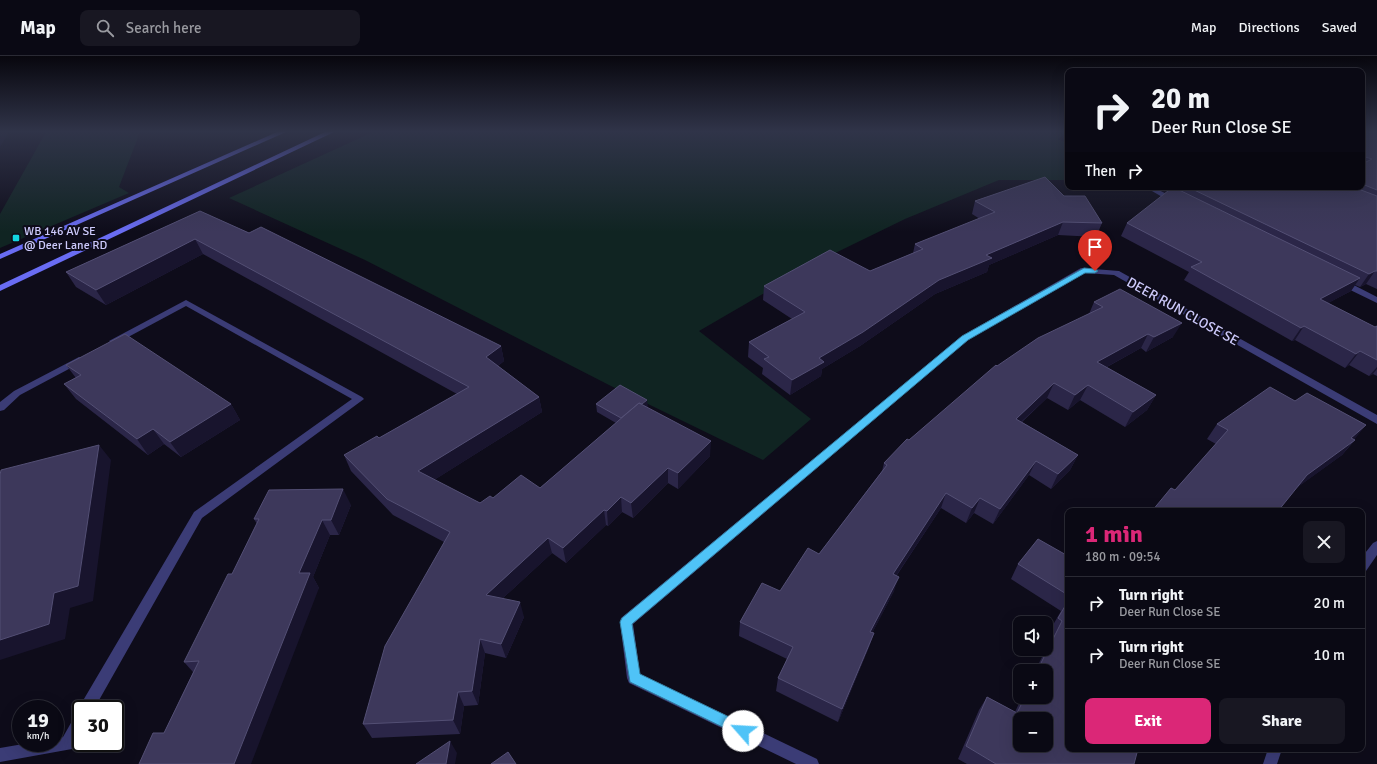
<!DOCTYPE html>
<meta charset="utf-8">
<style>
:root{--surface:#0a0914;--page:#181722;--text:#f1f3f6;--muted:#999aa0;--line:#2a2a34;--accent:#db2777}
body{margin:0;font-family:Signika,sans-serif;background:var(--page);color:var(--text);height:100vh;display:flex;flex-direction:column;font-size:15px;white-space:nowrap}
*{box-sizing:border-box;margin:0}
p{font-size:13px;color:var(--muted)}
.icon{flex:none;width:22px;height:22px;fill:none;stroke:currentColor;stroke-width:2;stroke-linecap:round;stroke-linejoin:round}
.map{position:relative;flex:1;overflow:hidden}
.drawer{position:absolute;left:1065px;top:452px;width:300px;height:244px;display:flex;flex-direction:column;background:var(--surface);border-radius:8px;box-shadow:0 4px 16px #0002,0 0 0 1px var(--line)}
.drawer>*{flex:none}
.banner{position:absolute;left:1065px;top:12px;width:300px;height:122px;border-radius:8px;box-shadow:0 4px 16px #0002,0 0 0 1px var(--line);background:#0a0914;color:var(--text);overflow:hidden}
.buttons{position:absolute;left:1013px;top:560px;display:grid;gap:8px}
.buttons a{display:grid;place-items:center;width:40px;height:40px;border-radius:8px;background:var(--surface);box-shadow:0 4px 16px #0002,0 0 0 1px var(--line);font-size:20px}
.speed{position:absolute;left:12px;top:644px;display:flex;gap:8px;font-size:20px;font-weight:700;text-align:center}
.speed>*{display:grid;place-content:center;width:52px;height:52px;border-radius:50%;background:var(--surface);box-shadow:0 4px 16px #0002,0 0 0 1px var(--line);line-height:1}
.speed small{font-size:10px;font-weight:400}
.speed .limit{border:2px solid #111;border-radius:6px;background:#fff;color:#111}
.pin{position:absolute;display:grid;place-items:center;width:34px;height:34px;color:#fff;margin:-41px -17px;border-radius:50% 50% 50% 0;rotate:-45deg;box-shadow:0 0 4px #0007}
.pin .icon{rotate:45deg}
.me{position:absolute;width:44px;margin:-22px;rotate:296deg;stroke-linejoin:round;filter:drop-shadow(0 0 3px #0008)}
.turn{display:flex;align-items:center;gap:14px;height:84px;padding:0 20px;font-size:18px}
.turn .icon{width:52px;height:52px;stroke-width:2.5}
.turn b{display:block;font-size:28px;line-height:34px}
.then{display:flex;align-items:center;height:38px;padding:0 20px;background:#0003;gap:8px;font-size:15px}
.round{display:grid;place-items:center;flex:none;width:42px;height:42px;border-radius:8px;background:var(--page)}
.overview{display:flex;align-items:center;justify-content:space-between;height:68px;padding:0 20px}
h1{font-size:24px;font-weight:700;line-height:30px;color:var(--accent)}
.button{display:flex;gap:8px;margin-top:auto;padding:8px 20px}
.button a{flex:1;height:46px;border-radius:8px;background:var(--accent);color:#fff;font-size:16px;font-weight:700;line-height:46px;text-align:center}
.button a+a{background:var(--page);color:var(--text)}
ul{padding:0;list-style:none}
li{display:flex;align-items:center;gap:12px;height:52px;padding:0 20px;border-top:1px solid var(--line)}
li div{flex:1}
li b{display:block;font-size:15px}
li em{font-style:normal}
header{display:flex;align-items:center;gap:24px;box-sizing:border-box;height:56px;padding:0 20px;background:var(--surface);border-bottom:1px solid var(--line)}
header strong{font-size:19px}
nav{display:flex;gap:22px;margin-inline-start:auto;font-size:14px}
.search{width:280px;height:36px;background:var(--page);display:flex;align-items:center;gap:10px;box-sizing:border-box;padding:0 14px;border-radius:8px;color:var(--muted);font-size:15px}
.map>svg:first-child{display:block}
.green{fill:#102422}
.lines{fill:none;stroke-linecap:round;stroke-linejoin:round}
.lane{fill:#3b3c76;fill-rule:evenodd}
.street{fill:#3b3c76;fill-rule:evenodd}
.secondary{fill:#696cf3;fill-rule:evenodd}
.wall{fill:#2b2648}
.shaded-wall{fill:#18142d}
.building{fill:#3d385b;stroke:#534f74;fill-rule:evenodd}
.route{fill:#4fc3f7;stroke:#337fa1}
.poi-dot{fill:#12d5df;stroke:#0e0c1a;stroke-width:1.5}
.labels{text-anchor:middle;stroke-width:4;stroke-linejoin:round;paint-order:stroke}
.far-poi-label{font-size:12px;fill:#cdcafb;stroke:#0e0c1a;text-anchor:start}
.street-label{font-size:14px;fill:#cdcafb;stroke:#0e0c1a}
</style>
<header>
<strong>Map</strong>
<div class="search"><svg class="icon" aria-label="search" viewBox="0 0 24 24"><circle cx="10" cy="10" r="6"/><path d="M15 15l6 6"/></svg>Search here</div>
<nav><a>Map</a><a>Directions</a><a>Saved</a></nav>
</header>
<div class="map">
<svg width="1377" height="708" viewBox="0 0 1377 708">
<rect width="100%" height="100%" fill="#0e0c1a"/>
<path class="green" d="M46,76h94l-21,55 10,6 -129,55v-34z
M373,76h695l-10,7 10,5v36h-69l-94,39 -82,40 -124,72 112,88 -48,41 -154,-75 -244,-125 -136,-62z"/>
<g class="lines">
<path class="lane" d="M1145,131h8l25,13 -1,2h-6z
M1338,224h6l33,17v6l-39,-19 -1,-2z
M186,244l176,97 2,2 -162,119 -108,191h-13v24l-9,16 -72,13v-14l29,-5h26v-4l8,-2 13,-23 4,-2 -1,-3 2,-5 113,-192 158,-113 -166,-93 -69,37h-6l-2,-2z
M79,301l3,1 2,2 -2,2 -62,33 -16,15 -4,1v-9l14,-11z"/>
<path class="street" d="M1081,212l38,3 258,144v9l-263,-149 -29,-2 -117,67 -335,284 7,50 177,85 2,5h-23l-167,-81 -2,-5 -7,-56 1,-4 341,-282z
M1377,485v14l-11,16 -4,1v-15l11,-14z
M1268,693h14l-5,15h-14z"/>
<path class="secondary" d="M277,76h9l-286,127v-5z
M325,76h9l-334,159v-6z"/>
</g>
<path class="wall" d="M1362,76h15v157l-11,-5 -6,3 -5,-2 -4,6 -23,12 47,24 2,-1v50l-4,-2 -4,2 -20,-11 -4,3 -50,-28 -3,1 -108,-61 5,-8 -68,-36 6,-13 49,-34 1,-2h101l6,2 22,1 6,-3h50z
M1064,140l38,27 -6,14 -38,-2 -69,30 -2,7 -52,22 -75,52 -38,23 -1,7 -31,19 -28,-21 1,-6 -15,-11 1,-15 43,-23 -29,-19 1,-14 106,-15 43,-18 2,-9 65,-25 -8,-5 3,-13z
M200,155l301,135 3,15 -6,5 41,31 3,15 -108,68 46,23 13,-5 47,-10 76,-65 -19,-11 -1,-8 51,4 63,48 -32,33 -10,-6 -35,35 -11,-6 -14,14 -2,-1 -40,38 -14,-10 -49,45 21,19 -18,41 -21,-5 -7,52 -14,1 -4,28 -88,4 -9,-14 81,-182 -51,-27 -42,-44 -7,-16 35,-17 78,-44 -254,-140 -97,51 -30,-18 -10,-15z
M1094,246l79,35 -27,15 -5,-4 -34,19 49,28 -9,15 -22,17 -45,-27 -12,10 -21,-12 -25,24 56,33 -8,15 -19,19 -22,-14 -36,49 -19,-11 -8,10 -25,-15 -44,67 -3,16 -22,42h2l-5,14 -31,75 -62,-31 2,-13 9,-19 -48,-23 1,-14 40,-31 39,-37 63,-83 2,-8 25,-23 88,-74 92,-52z
M66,309l165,39 9,16 -59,37 -17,-13 -16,11 -72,-56 -12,-15 12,-6z
M1217,368l137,15 1,1 -13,15 -46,33 -121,2 41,-46 -9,-5z
M351,449l-12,30h-9l-17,42 6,11 -155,145 29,-61 -9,-10 48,-88 25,-50 -3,-5z
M1068,500v193l66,15h-167l-9,-5 21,-49 8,-13 28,15 7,-15h24v-26h-11l18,-36 -4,-3 12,-21 -50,-32 7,-15z"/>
<path class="shaded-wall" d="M0,76h9l-9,15z
M1063,166l-5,13 -69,30 -2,7 -52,22 -75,52 -38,23 -1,7 -31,19 2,-15 27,-22 120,-78 47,-25z
M195,183l8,15 -97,51 -10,-15z
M1375,215l-9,13 -6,3 9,-13z
M1360,222l-9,13 -40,21 9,-13z
M1182,267l-9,14 -27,15 8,-15z
M1304,270l-9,14 -3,1 9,-13z
M1148,278l-7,14 -51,28 7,-14z
M501,290l3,15 -14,11 -4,-15z
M1360,295l-11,14 -4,3 11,-14z
M1377,311v2l-4,5 -4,2z
M1054,327l-7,15 -38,35 7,-14z
M1088,329l-8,15 -12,10 7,-15z
M1156,339l-9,15 -22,17 8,-15z
M539,341l3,15 -119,75 -5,-16z
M647,344l1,7 -24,13z
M231,348l9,16 -59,37 -11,-15z
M1366,369l-24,30 -48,35 13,-15z
M153,373l11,15 -16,11 -11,-16z
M711,385l-1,15 -32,33v-16z
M99,389l12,15 -18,141 -23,7 -5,31 -65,21v-20l54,-47z
M1078,399l-8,15 -19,19 7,-15z
M1036,405l-7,14 -36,49 7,-15z
M668,412v15l-35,35 -2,-15z
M343,433l8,16 -12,30 -8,-15z
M946,437l-5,15 -53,80 5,-14z
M621,441l1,15 -14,14 -1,-15z
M980,442l-6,15 -8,10 6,-15z
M604,454l2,15 -40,38 -3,-15z
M322,464l8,15 -17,42 6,11 -68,176h-17l65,-191z
M548,482l4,15 -61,56 -5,-14z
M899,521l-5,14 -28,54 4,-13z
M520,546l4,15 -18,41 -5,-14z
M874,577l-5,14 -31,75 4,-13z
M480,583l5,14 -7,52 -6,-14z
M458,636l6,14 -4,28 -7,-14z
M450,685l7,12 -2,11h-9z"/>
<path class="building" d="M1362,76h15v58l-15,-6v-20l10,-5 -10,-3z
M1045,121l19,19h21l17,27 -39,-1 -77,33 6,3 -53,22 -76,52 -44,26 5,4 -32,18 -28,-21 5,-2 -20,-15 56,-30 -41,-26 66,-36 40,21 53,-22 -8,-5 80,-32 -20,-11z
M1173,131l187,91 -40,21 55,28 2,-1v34l-17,-9 -4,3 -52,-28 -3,2 -110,-61 11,-5 -75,-39z
M1188,131h90l6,2 4,-2h12l6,3 6,-3h41l24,9v75h-2l-6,3z
M200,155l49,22 12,-6 240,119 -15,11 53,40 -121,74 62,32 10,-7 3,2 28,-23 19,13 99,-85 72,38 -33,32 -10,-5 -37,35 -10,-6 -14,14 -3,-1 -41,38 -15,-10 -62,57 34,7 -19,42 -21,-5 -8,52 -14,1 -5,28 -90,4 22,-78 65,-114 -63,-33 -43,-44 33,-19 2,2 90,-51 -274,-148 -99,51 -30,-18z
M1120,233l62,34 -28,14 -6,-3 -51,28 59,33 -23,17 -45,-27 -13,10 -21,-12 -38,36 62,36 -20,19 -22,-13 -36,48 -20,-11 -8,10 -26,-15 -53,81 6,3 -29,55 4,1 -32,76 -64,-31 15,-31 -53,-25 22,-39 18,8 28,-43 11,6 68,-89 -3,-2 23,-24 2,1 87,-75 1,1 41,-28 65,-31 -9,-5z
M125,278l106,70 -61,38 -17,-13 -16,10 -73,-55 17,-9 -15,-10z
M620,329l27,15 -5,4 -3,-1 -18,15 -25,-14z
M1270,331l25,14 12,-8 59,32 -15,13 4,2 -48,35 -29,36h-126l19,-23 4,2 53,-60 -11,-6z
M99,389l-21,141 -24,7 -5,31 -49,16v-165l1,-5z
M343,433l-12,31h-9l-23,53h11l-76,191h-95l14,-31h11l35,-72 -15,1 44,-88h4l27,-55h-5l15,-29z
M1038,483l30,17v39l-50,-31z
M1068,545v148h70l-4,15h-138l-30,-18 21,-49 30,16 8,-16h21v-26h-9l25,-50 -4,-3zM1020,663h26v26h-26z
M450,685l-4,23h-30z
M508,696l8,12h-25z"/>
<linearGradient id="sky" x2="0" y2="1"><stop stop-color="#08070e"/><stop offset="0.43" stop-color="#303449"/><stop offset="1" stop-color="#303449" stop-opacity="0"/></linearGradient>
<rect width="1377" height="176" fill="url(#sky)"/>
<path class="route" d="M1084,212l11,1 3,2 -3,2h-10l-117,67 -336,284 8,50 108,52 2,5 -2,4 -5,2 -4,-2 -109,-53 -10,-60 2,-4 340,-282z"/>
<rect class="poi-dot" x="12" y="178" width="8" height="8" rx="2"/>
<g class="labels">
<g class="far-poi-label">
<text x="24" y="179">WB 146 AV SE<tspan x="24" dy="14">@ Deer Lane RD</tspan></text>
</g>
<g class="street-label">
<text transform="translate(1183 255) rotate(29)" y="5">DEER RUN CLOSE SE</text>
</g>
</g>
</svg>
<div class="buttons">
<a><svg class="icon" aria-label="sound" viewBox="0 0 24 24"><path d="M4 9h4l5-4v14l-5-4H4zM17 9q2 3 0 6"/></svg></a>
<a>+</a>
<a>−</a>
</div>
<div class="speed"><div>19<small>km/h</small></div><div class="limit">30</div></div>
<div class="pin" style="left:1095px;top:215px;background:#d93025"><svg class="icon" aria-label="arrive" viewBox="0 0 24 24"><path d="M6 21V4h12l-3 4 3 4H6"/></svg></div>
<svg class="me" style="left:743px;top:675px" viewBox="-20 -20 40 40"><circle r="19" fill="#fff"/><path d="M0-13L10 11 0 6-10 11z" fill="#4fc3f7"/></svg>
<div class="banner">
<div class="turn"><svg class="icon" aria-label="right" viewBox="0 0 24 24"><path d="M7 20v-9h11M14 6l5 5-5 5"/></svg><div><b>20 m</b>Deer Run Close SE</div></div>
<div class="then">Then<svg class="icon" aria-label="right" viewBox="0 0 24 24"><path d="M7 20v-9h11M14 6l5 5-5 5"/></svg></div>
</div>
<section class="drawer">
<div class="overview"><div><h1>1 min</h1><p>180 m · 09:54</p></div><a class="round"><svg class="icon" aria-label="close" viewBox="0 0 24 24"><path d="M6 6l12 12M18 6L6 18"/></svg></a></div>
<ul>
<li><svg class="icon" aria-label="right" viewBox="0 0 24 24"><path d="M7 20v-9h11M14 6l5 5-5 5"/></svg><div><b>Turn right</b><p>Deer Run Close SE</p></div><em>20 m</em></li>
<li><svg class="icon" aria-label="right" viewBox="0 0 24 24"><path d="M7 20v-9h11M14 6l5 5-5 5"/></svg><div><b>Turn right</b><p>Deer Run Close SE</p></div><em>10 m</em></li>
</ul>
<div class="button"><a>Exit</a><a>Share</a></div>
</section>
</div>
